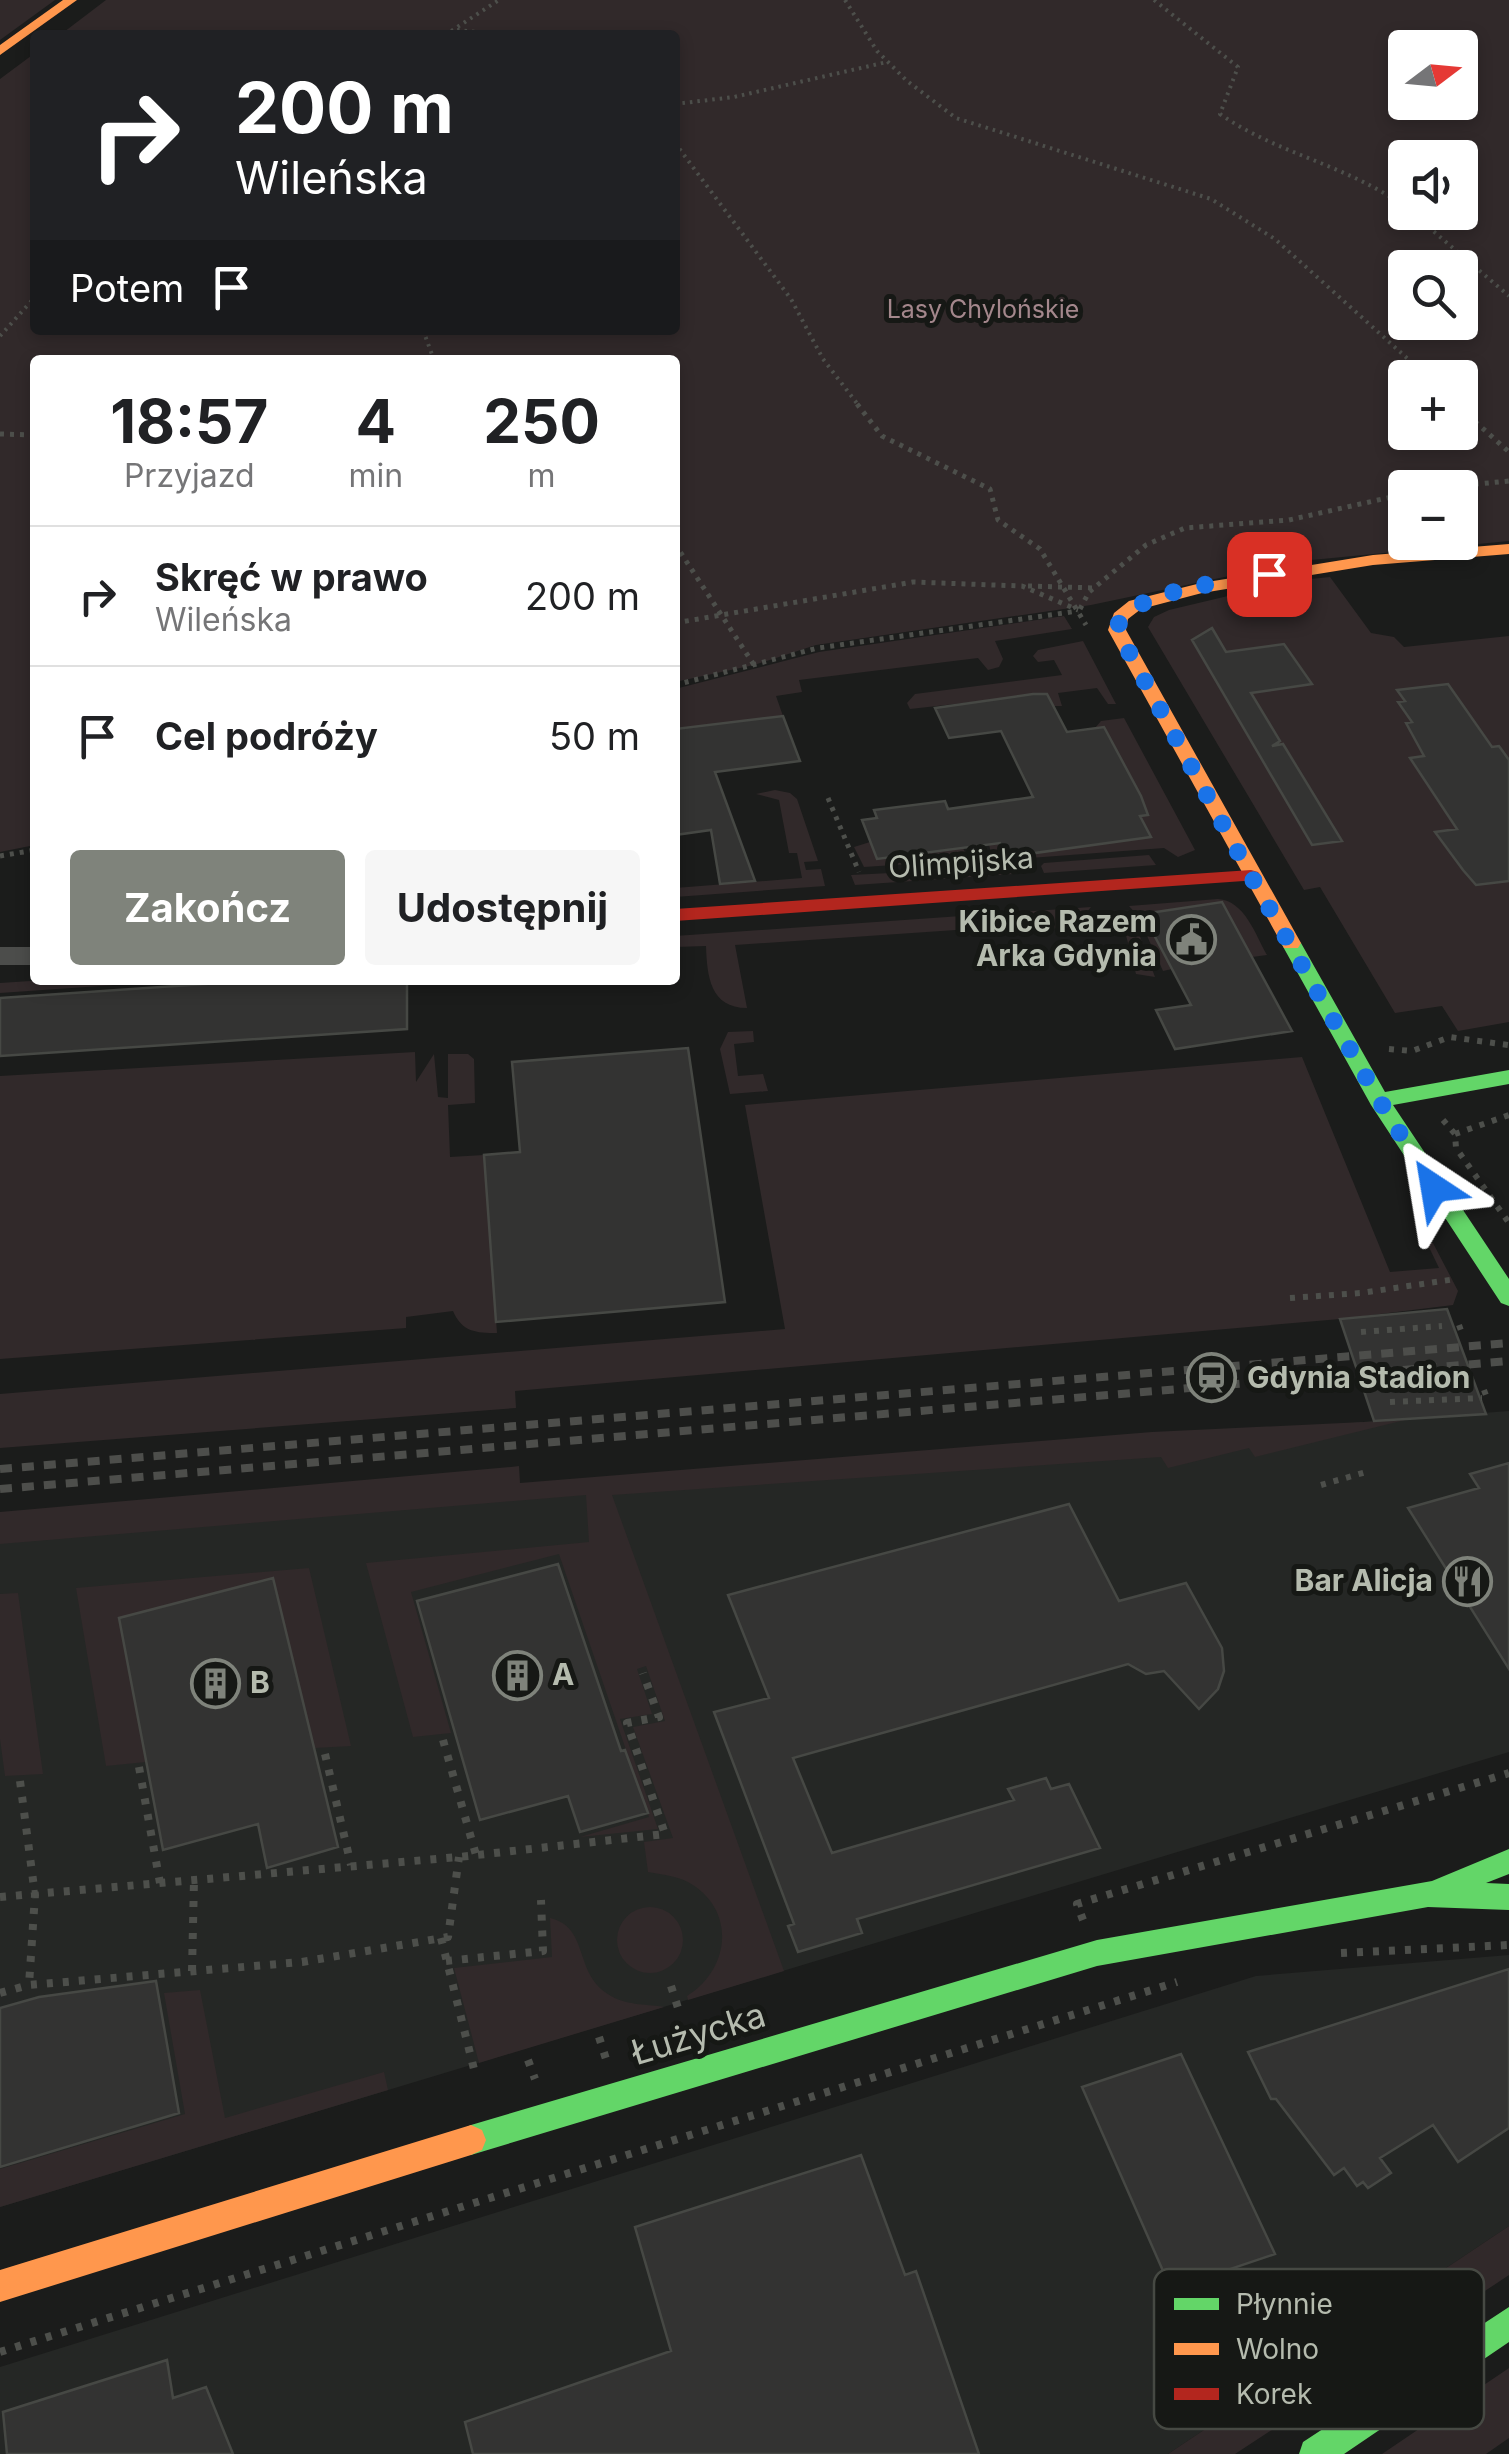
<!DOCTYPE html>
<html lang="pl">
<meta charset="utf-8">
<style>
:root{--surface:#fff;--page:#f6f6f6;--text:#202124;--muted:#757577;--line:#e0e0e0;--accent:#7f837b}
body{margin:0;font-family:Inter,sans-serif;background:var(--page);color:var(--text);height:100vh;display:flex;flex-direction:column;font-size:38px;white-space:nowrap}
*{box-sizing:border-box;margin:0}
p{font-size:32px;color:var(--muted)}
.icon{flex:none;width:55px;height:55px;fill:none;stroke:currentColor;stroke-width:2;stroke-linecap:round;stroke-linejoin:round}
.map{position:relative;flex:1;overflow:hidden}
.panel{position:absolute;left:30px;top:355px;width:650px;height:630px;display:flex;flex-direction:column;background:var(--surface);border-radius:10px;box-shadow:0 5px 15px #0003}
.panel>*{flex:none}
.banner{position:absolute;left:30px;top:30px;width:650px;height:305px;border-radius:10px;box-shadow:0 5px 15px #0003;background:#202124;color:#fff;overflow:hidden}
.needle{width:65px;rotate:74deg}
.fabs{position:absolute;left:1388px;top:30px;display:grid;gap:20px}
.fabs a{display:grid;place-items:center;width:90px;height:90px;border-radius:10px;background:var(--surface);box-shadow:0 5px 15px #0003;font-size:50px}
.pin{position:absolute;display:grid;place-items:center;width:85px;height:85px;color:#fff;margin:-42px;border-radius:20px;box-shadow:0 5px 15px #0006}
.me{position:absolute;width:110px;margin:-55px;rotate:327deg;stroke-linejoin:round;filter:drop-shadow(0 0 8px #0008)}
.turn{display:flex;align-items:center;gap:35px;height:210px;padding:0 40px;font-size:45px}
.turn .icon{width:130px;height:130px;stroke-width:2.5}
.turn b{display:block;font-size:70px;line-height:85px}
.then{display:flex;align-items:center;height:95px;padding:0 40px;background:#0003;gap:20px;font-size:38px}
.eta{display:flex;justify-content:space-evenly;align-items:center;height:170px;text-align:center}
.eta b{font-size:60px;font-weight:700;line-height:70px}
.action{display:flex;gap:20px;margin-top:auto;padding:20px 40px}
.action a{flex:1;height:115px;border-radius:10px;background:var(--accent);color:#fff;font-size:40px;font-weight:700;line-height:115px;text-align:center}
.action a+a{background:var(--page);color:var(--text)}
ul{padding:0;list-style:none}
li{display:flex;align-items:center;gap:30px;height:140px;padding:0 40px;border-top:2px solid var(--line)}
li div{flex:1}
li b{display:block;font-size:38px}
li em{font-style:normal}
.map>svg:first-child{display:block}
.built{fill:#252725}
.green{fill:#31292a;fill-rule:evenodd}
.building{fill:#333332;stroke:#464844;stroke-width:2.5}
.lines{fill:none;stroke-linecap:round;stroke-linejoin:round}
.path-far3{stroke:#4d4f4b;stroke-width:4;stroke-dasharray:2.5 5;stroke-linecap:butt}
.path-far2{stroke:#4d4f4b;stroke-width:5;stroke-dasharray:4 6;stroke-linecap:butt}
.path-far1{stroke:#4d4f4b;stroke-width:6;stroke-dasharray:5 8;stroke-linecap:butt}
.path{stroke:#4d4f4b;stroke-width:8;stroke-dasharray:6 10;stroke-linecap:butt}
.street{fill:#4c4d4b;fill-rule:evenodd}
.fast{fill:#63d668;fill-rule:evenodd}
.slow{fill:#ff974d;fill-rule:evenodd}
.jam{fill:#b3261e;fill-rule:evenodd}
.rail{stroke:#4d4e4b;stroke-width:8;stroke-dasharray:12 10;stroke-linecap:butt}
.route{stroke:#1a73e8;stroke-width:18;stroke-dasharray:0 32.4}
.labels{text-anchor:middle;stroke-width:10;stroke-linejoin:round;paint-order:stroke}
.far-park-label{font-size:25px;fill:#a4878c;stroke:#161815}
.street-label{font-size:30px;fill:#b5bbae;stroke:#161815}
.poi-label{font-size:30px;font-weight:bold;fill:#b5bbae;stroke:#161815;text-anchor:start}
.near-street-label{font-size:35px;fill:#b5bbae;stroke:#161815}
.key{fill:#161815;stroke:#464943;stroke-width:2.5}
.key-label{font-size:28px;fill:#b5bbae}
</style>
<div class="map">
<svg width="1509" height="2454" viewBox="0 0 1509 2454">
<rect width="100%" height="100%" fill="#1b1c1b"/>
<path class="built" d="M1509,1411v341l-1509,455v-683z
M1509,1955v271l-341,228h-1168v-87l1256,-391z"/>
<path class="green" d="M0,0h55l-55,40z
M106,0h1403v541l-208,20 -210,44 -275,40 -62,20 -79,17v-322h-640v485l-35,7v-773l35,-26v277h640v-295h-615zM1405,48h55v54h-55zM1405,158h55v54h-55zM1405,268h55v54h-55zM1405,378h55v54h-55zM1405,488h55v54h-55z
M1330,577l41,56 23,4 10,10 105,-11v386l-51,9 -16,-25 -47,7 -75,-126 -16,3 -156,-263 6,-10 15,-7 122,-29z
M1064,616l8,13 -77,12 8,18 -4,8 -11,3 -10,-12 -179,22 3,12 -26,4 7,20 -108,13v-40l144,-37z
M1083,641l33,63h-8l-11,-16 -39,5 4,13h-9l-7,-12 -136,15 -3,-6 8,-9 147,-19 -8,-15 -16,2 -5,-6 5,-6z
M1124,718l71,132 -17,7 -14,-9 -160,12 -13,-6 -2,-10 11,-1 7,14 143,-20 -10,-21 8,-2 -43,-86h-10l6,-7z
M775,790l15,3 7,6 21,62 -14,1 2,8 15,-1 4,17 -150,11v-9l127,-10 -5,-25h-8l-10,-53 -23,-6z
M870,842l7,17 86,-11 6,12 -105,7 -10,-20z
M1149,855l7,10 -112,8 -3,-7 3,-3z
M1009,867l4,7 -158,11 -4,-10z
M1218,899c27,2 37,35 49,56l-15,2 -108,-42 28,54 -9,2 -25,-55 -9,-10z
M1091,907l-13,16 -47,11 -3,-9 -293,20 12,63c-37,0 -40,-32 -41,-62l-31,1v-11z
M1120,912l12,3 23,62 -19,-3z
M45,980h141l-186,13v-10z
M753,1031l1,11 -20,2 4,32 25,-2 5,17 -38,3 -10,-45 8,-17z
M415,1052l1,30 18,-28 4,43 10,1v-44h20l6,5 1,44 -27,2 2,52 34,-2 13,178c-21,0 -35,-1 -44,-22l-47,6v11l-406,31v-283z
M1302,1057l88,215 49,-4 -12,-25h6l25,48 -5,14 -113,14 -825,72 1,17 -516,40v-54l785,-65 -40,-224z
M1405,1420l-150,37 -6,-9 -81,20 -7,-11 -549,38 172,476 -96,29 -1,-4c41,-25 50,-82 6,-111 -13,-9 -30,-10 -45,-13l-4,-30 29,-4 -40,-111 32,-6 -19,-55 -9,3 15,45 -32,5 38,110 -78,8 69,-20 -90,-263 -148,38 40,141 -38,4 -47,-174 223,-21 -3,-47 -586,49v-32l511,-45 8,-1 1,17 632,-51z
M309,1568l42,178 -37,2 -41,-169 -127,183 -40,4 -30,-178z
M18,1593l25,181 -38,2 -5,-37v-145z
M617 1940a33 33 0 1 1 66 0a33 33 0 1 1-66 0Z
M550,1918c41,10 22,56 61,78 17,10 39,8 53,11l-185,56 -25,-95 98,-11z
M200,1990l25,128 159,-46 4,18 -388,117v-38l185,-55 -21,-121z
M1509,2226v49l-15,10 -259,169h-67z
M1509,2368v70l-23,16h-104z"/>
<path class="building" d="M1212,628l14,24 58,-8 28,40 -61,9 29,48 -8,5 11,-2 59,97 -30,4 -120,-205z
M1448,684l44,63 7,-1 10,14v121l-33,4 -13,-15 -28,-38 22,-3 -47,-71 14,-2 -18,-33 6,-1 -14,-20 7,-1 -8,-11z
M1033,694h14l20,38 37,-5 37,69 7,19 -8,1 11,21 -145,20 -6,-14 -123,16 -15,-39 15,-2 -3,-8 71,-9 3,8 85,-12 -32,-66 -52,7 -14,-30z
M783,716l17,45 -85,11 40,109 -35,3 -9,-54 -36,5v-106z
M1222,902l70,129 -117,18 -19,-39 35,-5 -48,-91z
M263,980h144v49l-407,27v-58z
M688,1048l37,254 -229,20 -12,-167 36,-3 -8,-90z
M1447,1309l39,105 -112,7 -34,-102z
M1509,1463v206l-101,-161 71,-20 -9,-14z
M1069,1504l50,97 67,-18 36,65 2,23 -6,18 -19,20 -35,-38 -18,3 -18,-10 -335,94 39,95 182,-53 -6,-11 38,-11 5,11 18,-5 31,64 -243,71 5,14 -64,19 -10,-26 6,-2 -80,-212 55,-14 -41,-103z
M558,1564l63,187 4,-1 23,63 -68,19 -12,-36 -88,24 -63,-219z
M273,1578l65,269 -71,21 -9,-44 -95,26 -44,-232z
M1509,1969v159l-51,34 -25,-37 -53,33 11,15 -23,15 -5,-6 -6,4 -13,-18 -10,7 -58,-76h-5l-23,-47z
M156,1981l23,132 -179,54v-159l39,-11z
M1181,2054l94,200 -104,35 -89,-202z
M861,2155l44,120 11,-4 63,183h-506l-8,-32 206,-71 -36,-124z
M167,2360l6,38 33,-11 27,67h-226l-4,-42z"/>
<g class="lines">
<path class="path-far3" d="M845,0l32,51 30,30 49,37 255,81 64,40 154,139
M1154,0l84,67 -18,47c57,40 128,51 185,93
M457,30l53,5
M445,35l54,-35
M675,104l59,-7 153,-35
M675,143l116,156 32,60 36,47
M1411,212l98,84
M423,330l11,30
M0,336l35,-39"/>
<path class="path-far2" d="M857,404l25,32 108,53 8,31 42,29 46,76
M1460,408l49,44
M0,434l35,1
M1435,488l74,-7
M675,544l79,121
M1028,586l68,2
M1080,609l9,-17 57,-47 39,-17 104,-8 116,-26
M675,623l238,-41 109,4 56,24
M675,685l143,-37 260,-37
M828,798l31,74
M975,846l9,17
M0,856l35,-6"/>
<path class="path-far1" d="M1389,1049l23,2 38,-14 58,8
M1443,1120l12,14 1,14 53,75
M1455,1134l54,-19
M1290,1298l71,-5 95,-14
M1459,1325l4,11
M1361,1332l81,-6
M1484,1390l3,8
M1390,1402l92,-4
M1321,1485l45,-13"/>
<path class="path" d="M443,1740l33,115
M325,1754l26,111
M139,1767l21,116
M20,1781l15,114 -6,90
M0,1897l459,-40 206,-23 -38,-111 32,-6 -16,-44
M1083,1920l-6,-16 432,-131
M441,1938l35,139
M1341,1953l168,-8
M446,1961l97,-10 -2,-51
M192,1971l2,-91
M671,1986l8,25
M0,1993l29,-8 273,-23 146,-25 11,-80
M599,2037l7,22
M528,2060l7,19
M0,2352l1177,-370"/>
<path class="street" d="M0,947h35v18h-35z"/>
<path class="fast" d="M1291,937l10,6 84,149 124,-22v14l-116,21 116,174v27l-8,-3 -130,-198 -90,-162z
M1509,1849v25l-23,9 23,1v26l-81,-3 -331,59 -626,189 -11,-5 -4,-10 4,-10 11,-5 626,-185 335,-59z
M1509,2307v35l-165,112h-45l4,-12z"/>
<path class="slow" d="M63,0h14l-77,55v-10z
M1509,544v10l-136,11 -171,28 -61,16 -13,10 -2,11 175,313 -3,5h-14l-176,-318 6,-17 15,-12 72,-18 172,-28z
M471,2125l11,5 4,10 -4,10 -11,5 -471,147v-32z"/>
<path class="jam" d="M1251,870l7,2 3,4 -3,4 -583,41v-12z"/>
<path class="rail" d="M0,1469l1509,-126
M0,1489l1509,-128"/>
</g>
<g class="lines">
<path class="route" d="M1269,574c-35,7 -147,17 -152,56l134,246 128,224 55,88"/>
</g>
<defs>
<symbol id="civic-ring" viewBox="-11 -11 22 22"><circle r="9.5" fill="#161815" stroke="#7f837b" stroke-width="1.5"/><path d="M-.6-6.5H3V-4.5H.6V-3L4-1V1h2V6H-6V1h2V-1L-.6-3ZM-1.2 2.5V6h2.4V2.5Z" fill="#7f837b"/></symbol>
<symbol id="station-ring" viewBox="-11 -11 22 22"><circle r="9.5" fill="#161815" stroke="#7f837b" stroke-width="1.5"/><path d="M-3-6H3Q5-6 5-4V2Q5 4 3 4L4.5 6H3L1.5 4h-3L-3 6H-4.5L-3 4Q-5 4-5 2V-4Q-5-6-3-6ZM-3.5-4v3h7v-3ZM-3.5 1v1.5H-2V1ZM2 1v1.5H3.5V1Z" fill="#7f837b"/></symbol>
<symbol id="restaurant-ring" viewBox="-11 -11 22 22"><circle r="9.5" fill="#161815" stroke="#7f837b" stroke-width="1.5"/><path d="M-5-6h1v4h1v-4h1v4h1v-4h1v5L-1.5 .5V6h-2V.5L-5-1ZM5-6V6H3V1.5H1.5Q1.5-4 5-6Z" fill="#7f837b"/></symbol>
<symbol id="building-ring" viewBox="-11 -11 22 22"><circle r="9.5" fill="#161815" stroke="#7f837b" stroke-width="1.5"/><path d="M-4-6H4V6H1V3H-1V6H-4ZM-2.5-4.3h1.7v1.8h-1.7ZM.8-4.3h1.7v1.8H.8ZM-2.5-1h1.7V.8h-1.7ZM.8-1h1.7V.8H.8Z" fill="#7f837b"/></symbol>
</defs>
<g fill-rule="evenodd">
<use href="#civic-ring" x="1164" y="912" width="55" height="55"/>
<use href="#station-ring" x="1184" y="1350" width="55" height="55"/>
<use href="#restaurant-ring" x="1440" y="1554" width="55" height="55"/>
<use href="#building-ring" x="490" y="1648" width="55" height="55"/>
<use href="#building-ring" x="188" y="1656" width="55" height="55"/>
</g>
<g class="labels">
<g class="far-park-label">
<text x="983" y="318">Lasy Chylońskie</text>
</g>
<g class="street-label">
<text transform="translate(961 863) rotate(-4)" y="10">Olimpijska</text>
</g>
<g class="poi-label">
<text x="1157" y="932" text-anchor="end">Kibice Razem<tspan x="1157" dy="34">Arka Gdynia</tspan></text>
<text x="1247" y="1388">Gdynia Stadion</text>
<text x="1433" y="1591" text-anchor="end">Bar Alicja</text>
<text x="552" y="1685">A</text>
<text x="250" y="1693">B</text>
</g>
<g class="near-street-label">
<text transform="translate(698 2034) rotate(-17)" y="12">Łużycka</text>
</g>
</g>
<rect x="1154" y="2269" width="330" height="160" rx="15" class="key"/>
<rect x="1174" y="2298" width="45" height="12" fill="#63d668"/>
<rect x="1174" y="2343" width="45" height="12" fill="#ff974d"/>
<rect x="1174" y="2388" width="45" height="12" fill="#b3261e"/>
<g class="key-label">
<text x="1236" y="2314">Płynnie</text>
<text x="1236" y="2359">Wolno</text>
<text x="1236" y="2404">Korek</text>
</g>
</svg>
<div class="fabs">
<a><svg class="needle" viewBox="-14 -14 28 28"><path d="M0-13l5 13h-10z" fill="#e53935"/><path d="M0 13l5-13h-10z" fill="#757577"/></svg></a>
<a><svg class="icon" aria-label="sound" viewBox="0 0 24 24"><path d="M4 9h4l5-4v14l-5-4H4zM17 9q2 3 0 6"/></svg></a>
<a><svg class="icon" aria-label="search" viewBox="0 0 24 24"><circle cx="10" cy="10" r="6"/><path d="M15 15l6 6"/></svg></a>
<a>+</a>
<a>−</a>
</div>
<div class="pin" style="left:1269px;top:574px;background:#d93025"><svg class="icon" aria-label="arrive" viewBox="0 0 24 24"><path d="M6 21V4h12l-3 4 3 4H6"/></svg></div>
<svg class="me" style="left:1434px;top:1188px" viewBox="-20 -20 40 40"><path d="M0-17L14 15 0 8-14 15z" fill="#1a73e8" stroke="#fff" stroke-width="4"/></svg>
<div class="banner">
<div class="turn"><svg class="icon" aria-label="right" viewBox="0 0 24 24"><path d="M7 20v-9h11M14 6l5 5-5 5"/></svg><div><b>200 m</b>Wileńska</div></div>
<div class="then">Potem<svg class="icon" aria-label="arrive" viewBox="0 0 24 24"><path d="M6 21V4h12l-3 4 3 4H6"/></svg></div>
</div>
<section class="panel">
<div class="eta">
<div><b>18:57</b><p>Przyjazd</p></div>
<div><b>4</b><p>min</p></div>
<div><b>250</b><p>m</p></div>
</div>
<ul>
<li><svg class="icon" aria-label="right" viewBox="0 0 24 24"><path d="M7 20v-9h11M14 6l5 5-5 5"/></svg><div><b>Skręć w prawo</b><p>Wileńska</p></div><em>200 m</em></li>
<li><svg class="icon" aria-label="arrive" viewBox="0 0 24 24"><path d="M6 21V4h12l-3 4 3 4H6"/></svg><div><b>Cel podróży</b></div><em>50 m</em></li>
</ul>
<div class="action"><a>Zakończ</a><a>Udostępnij</a></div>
</section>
</div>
